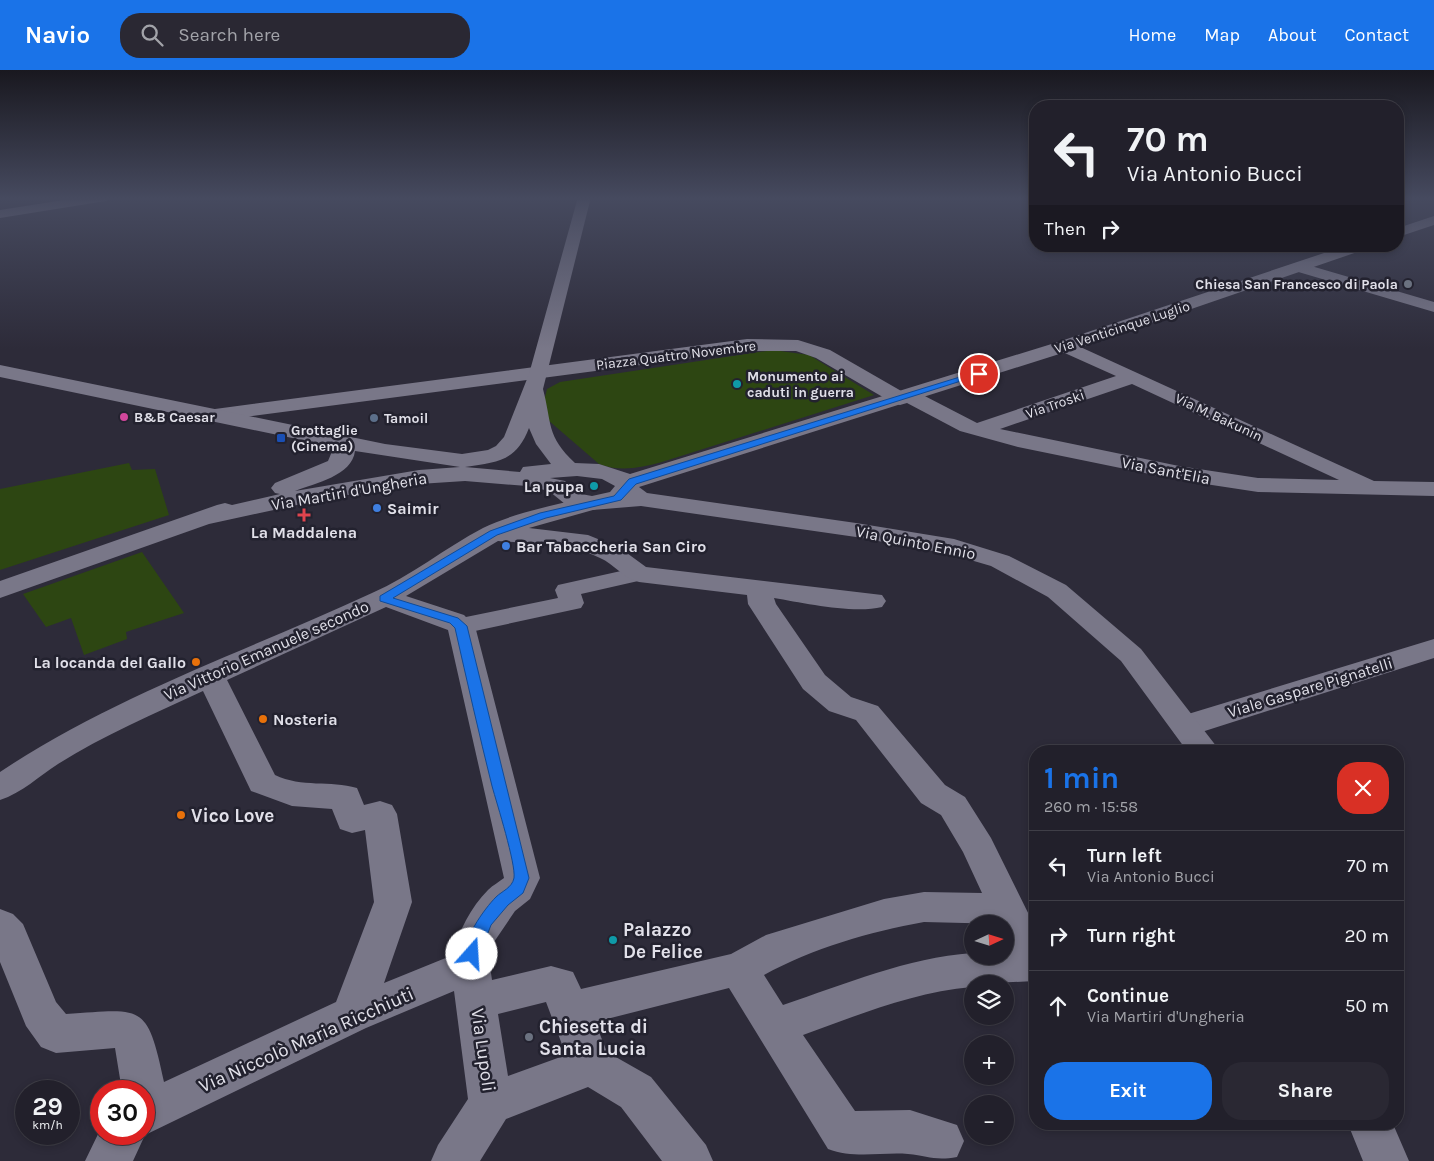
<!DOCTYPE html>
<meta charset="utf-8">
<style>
:root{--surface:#22202b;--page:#2a2833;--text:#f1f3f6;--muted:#a2a3a9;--line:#3f3e47;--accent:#1a73e8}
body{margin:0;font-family:Karla,sans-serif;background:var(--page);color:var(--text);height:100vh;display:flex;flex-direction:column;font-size:19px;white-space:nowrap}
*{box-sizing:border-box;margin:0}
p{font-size:16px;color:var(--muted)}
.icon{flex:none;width:28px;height:28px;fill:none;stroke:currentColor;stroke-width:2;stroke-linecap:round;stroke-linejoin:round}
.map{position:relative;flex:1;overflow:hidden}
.sheet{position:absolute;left:1029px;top:675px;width:375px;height:385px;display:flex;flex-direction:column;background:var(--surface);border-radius:20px;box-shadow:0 2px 8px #0003,0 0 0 1px var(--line)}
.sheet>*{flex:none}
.top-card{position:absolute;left:1029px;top:30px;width:375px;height:152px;border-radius:20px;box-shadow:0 2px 8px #0003,0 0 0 1px var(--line);background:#22202b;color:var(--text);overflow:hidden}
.needle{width:32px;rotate:86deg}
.buttons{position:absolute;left:964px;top:845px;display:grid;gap:10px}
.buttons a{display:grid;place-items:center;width:50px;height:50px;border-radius:50%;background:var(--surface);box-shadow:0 2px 8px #0003,0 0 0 1px var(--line);font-size:25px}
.speed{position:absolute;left:15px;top:1010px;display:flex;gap:10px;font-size:25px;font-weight:700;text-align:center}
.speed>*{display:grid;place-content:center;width:65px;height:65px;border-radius:50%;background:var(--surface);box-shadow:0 2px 8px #0003,0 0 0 1px var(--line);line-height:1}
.speed small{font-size:12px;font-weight:400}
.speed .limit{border:8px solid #d22;background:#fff;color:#111}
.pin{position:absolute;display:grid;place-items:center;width:42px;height:42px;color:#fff;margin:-21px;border:2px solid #fff;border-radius:50%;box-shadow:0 1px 5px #0007}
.me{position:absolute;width:55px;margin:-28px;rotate:19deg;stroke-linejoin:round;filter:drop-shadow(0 0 4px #0008)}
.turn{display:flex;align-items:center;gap:18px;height:105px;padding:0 15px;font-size:22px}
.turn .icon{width:65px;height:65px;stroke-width:2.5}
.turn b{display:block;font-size:35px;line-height:42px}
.then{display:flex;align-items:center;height:48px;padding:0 15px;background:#0003;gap:10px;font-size:19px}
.round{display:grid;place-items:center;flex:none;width:52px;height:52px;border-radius:20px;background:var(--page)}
.headline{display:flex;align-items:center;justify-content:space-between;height:85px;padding:0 15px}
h1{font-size:30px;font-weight:700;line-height:38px;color:var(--accent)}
.button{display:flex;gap:10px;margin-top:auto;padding:10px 15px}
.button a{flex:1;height:58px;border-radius:20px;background:var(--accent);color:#fff;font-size:20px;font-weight:700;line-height:58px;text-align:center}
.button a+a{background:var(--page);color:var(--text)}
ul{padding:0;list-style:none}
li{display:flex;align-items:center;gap:15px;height:70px;padding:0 15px;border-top:1px solid var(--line)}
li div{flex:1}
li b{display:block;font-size:19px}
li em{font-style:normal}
header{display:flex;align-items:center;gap:30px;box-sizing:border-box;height:70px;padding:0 25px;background:var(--accent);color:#fff}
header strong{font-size:24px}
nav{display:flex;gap:28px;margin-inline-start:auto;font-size:18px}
.search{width:350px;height:45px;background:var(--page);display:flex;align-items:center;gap:12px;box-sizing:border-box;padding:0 18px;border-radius:20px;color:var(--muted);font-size:19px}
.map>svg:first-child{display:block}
.green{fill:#2d4612}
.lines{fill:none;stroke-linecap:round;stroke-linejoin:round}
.pedestrian{fill:#797788;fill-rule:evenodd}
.minor{fill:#797788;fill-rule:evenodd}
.tertiary{fill:#797788;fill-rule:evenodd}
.route{fill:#1a73e8;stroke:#114b97}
.worship-dot{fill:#6b7280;stroke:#23222f;stroke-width:2}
.culture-dot{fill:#0f9aa8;stroke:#23222f;stroke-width:2}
.hotel-dot{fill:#d1479c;stroke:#23222f;stroke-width:2}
.service-dot{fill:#5c6f8a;stroke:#23222f;stroke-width:2}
.transit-dot{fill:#1a4fb4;stroke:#23222f;stroke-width:2}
.shop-dot{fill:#3f7fe0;stroke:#23222f;stroke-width:2}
.health-dot{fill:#e0444e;stroke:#23222f;stroke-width:2}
.food-dot{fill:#e8710a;stroke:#23222f;stroke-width:2}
.labels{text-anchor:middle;stroke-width:5;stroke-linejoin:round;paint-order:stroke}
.far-poi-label{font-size:14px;font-weight:bold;fill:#e1e0e9;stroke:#23222f;text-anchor:start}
.far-street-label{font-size:14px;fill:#e1e0e9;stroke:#23222f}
.street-label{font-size:16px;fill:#e1e0e9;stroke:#23222f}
.poi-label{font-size:16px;font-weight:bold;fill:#e1e0e9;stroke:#23222f;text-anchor:start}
.near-poi-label{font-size:19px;font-weight:bold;fill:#e1e0e9;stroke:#23222f;text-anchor:start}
.near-street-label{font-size:19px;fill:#e1e0e9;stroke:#23222f}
</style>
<header>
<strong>Navio</strong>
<div class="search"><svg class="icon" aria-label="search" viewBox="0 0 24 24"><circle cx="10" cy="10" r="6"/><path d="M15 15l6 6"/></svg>Search here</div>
<nav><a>Home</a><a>Map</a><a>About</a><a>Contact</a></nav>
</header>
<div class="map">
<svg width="1434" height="1091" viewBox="0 0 1434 1091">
<rect width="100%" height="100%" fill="#2d2b39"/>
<path class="green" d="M773,280l36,5 65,40 -212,67c-21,6 -43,10 -63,2l-58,-50 6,-25 13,-7z
M129,393l3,7 23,-1 14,46 -169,55v-81z
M142,482l42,61 -58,19 1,7 -43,16 -13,-37 -25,9 -23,-33z"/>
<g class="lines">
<path class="pedestrian" d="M639,497l8,2 4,5 -4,5 -66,15 3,9 -3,5 -120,26 -9,-3 -4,-5 4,-5 9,-3 97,-20 -3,-8 3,-5z"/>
<path class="minor" d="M83,127h30l-7,4 -106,17v-8z
M1301,193l133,39v10l-139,-41 -2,-3z
M747,269l51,1 32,10 73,42 7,-2 7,2 60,31 139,-47 -58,-26 -2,-4 2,-4 7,-2 309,141 60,1v14l-176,-4 -79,-12 -161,-33 -58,-16 -53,-28 -7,2 -7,-2 -77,-45 -20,-7h-49l-532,70 -7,-2 -3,-4 3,-4 7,-2zM1132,314l207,96 -81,-2 -79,-12 -179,-37z
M592,426l8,2 4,5 -4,5 -71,20 59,7 32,13 26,19 236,28 4,6 -4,6c-29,7 -78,-4 -108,-9l2,6 49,71 26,22 27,9 67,79 20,12 26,41 44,89v54l-63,3v3c-58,5 -114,28 -169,48l52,76 55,-1 47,15 7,16 -7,16c-22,4 -29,-1 -49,-3 -27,-2 -54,5 -80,-5l-99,-161 -134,34 12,30 44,25 55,68 7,16h-51l-41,-54 -33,-20 -82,32 -26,42h-49l7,-16 30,-46 -14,-108 -88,37 -221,107 -12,26h-48l16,-33v6h43v-43h-22l-7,-43 -59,5 -15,-6 -15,-21 -26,-64v-53l13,5 10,10 33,78 10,12c77,-5 81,-12 98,68l172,-80 38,-100 -9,-72 -13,3 -12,-4 -8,-20 -40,-3 -41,-15 -48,-100c-49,23 -99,44 -145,73 -19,12 -36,29 -58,36v-28c115,-77 247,-121 372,-179 39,-17 73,-45 111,-65 33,-16 73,-23 109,-32zM498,471c34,3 70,1 102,17 14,6 23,20 39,24l108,13 1,9 55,85 26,22 27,9 65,83 20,12 22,37 19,41 -58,-1 -40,7 -118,36 -35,19 -150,35 -8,-17 -22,-6 -59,14 -2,-14 4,-24 21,-31 15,-12 10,-21 -65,-252 -11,-11 -58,-19zM386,537l62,23 56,248c-5,4 -11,7 -16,12 -17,17 -30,42 -35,65l-69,28 28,-81 -15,-88 -5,-9 -12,-4 -16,4 -7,-17c-27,-8 -55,0 -82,-13l-48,-95zM924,852l81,2 2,26h-2v6h-33v-3c-65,5 -127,31 -189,52l-19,-30c49,-27 105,-43 160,-53zM546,932l20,53 -58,21 -10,-62z
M1434,569v19l-248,79 -11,-3 -5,-8 5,-8z"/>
<path class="tertiary" d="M578,127h13l-48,192c9,34 3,47 32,74l24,1 31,10 428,-132 287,-96h23l-2,3 -294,101 -433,137 8,6 209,30 98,16 55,17 57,29 75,64 79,102h-33l-66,-90 -73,-64 -57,-31 -41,-12 -94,-17 -215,-31 -49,4 -27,-6 -16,-13 -22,-5 -62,-5 -46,3 -85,13 -125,27 -209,74v-17l217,-76 8,-2 7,2 48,-11 -5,-1 -4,-5 4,-5 53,-22 5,-12 -7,-4 -326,-68v-12l385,79 77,10 26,-4 8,-4 8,-9 25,-63zM529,358l7,16 15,20 -28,3 -3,5 -55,-5c32,-5 51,-5 64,-39zM355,381l105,16 -41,3 -124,21c20,-8 57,-15 60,-40zM577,406l25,3 13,7 -5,6 -18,4 -11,-2 -16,-13 -15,-3z
M1434,146v9l-36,12v-9z
M1348,1054h45l16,37h-46z"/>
</g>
<linearGradient id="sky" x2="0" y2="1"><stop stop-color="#19181f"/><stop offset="0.46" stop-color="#464a5f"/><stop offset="1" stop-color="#464a5f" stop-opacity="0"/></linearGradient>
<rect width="1434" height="279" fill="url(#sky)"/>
<path class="route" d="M976,302l7,2 -347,110 -15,16 -75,18 -49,17 -104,63 65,20 9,8 62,252 -6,15 -15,12 -17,20 -13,34 -6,2 -5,-2c-8,-16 18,-51 29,-62 6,-6 16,-9 18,-19 2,-14 -17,-74 -22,-92 -13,-52 -25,-105 -37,-158l-5,-5 -70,-22v-5l110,-65 50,-18 74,-17 15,-17z"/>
<g class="worship-dot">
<circle cx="1408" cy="214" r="5"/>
<circle cx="529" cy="967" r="5"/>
</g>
<g class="culture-dot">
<circle cx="737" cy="314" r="5"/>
<circle cx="594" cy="416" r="5"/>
<circle cx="613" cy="870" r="5"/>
</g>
<circle class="hotel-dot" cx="124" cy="347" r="5"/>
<circle class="service-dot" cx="374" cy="348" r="5"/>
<rect class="transit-dot" x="276" y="363" width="10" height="10" rx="2.5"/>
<g class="shop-dot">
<circle cx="377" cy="438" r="5"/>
<circle cx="506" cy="476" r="5"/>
</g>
<path class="health-dot" d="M301.5 437.5h5v5h5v5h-5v5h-5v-5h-5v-5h5z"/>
<g class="food-dot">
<circle cx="196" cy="592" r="5"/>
<circle cx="263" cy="649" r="5"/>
<circle cx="181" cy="745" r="5"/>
</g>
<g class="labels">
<g class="far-poi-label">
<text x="1398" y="219" text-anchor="end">Chiesa San Francesco di Paola</text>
<text x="747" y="311">Monumento ai<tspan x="747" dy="16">caduti in guerra</tspan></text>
<text x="134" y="352">B&amp;B Caesar</text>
<text x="384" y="353">Tamoil</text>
<text x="291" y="365">Grottaglie<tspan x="291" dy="16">(Cinema)</tspan></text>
</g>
<g class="far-street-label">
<text transform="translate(1122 257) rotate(-18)" y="5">Via Venticinque Luglio</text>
<text transform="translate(676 285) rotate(-7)" y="5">Piazza Quattro Novembre</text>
<text transform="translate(1055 334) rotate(-19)" y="5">Via Troski</text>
<text transform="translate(1219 347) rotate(25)" y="5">Via M. Bakunin</text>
</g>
<g class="street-label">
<text transform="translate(1166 400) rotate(11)" y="6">Via Sant'Elia</text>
<text transform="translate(349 421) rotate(-10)" y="6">Via Martiri d'Ungheria</text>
<text transform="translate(916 472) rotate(11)" y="6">Via Quinto Ennio</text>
<text transform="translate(266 580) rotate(-24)" y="6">Via Vittorio Emanuele secondo</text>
<text transform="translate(1310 617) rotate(-17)" y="6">Viale Gaspare Pignatelli</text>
</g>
<g class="poi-label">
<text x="584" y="422" text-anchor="end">La pupa</text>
<text x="387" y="444">Saimir</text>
<text x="304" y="468" text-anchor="middle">La Maddalena</text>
<text x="516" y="482">Bar Tabaccheria San Ciro</text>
<text x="186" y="598" text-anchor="end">La locanda del Gallo</text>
<text x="273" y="655">Nosteria</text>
</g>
<g class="near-poi-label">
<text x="191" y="752">Vico Love</text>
<text x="623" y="866">Palazzo<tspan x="623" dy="22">De Felice</tspan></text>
<text x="539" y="963">Chiesetta di<tspan x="539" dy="22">Santa Lucia</tspan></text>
</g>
<g class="near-street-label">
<text transform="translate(306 969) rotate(-24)" y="7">Via Niccolò Maria Ricchiuti</text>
<text transform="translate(484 980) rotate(82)" y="7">Via Lupoli</text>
</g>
</g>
</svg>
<div class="buttons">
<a><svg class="needle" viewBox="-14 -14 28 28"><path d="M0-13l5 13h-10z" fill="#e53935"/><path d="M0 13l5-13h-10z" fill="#a2a3a9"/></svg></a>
<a><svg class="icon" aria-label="layers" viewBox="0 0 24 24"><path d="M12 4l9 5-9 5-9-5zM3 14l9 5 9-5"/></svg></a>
<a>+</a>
<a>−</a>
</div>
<div class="speed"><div>29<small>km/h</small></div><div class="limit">30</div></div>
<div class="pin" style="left:979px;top:304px;background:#d93025"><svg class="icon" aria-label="arrive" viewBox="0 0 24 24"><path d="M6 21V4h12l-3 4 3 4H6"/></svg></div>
<svg class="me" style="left:472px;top:884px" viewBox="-20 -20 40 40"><circle r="19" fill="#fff"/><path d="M0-13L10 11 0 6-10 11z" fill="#1a73e8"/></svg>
<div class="top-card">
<div class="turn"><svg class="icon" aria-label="left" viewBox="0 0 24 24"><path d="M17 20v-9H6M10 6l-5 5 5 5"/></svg><div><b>70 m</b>Via Antonio Bucci</div></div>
<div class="then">Then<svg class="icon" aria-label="right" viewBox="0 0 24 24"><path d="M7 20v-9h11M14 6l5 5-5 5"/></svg></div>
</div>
<section class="sheet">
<div class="headline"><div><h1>1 min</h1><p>260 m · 15:58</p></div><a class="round" style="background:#d93025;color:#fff"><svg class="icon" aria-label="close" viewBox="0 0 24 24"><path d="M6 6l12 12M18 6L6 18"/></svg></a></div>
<ul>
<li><svg class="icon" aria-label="left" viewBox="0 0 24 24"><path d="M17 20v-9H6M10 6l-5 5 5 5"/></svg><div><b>Turn left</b><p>Via Antonio Bucci</p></div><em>70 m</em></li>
<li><svg class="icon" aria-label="right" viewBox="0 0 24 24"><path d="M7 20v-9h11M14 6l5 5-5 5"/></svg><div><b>Turn right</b></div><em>20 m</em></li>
<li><svg class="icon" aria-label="ahead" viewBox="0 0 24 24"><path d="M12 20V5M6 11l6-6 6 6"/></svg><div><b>Continue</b><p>Via Martiri d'Ungheria</p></div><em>50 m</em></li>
</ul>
<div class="button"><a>Exit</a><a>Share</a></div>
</section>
</div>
